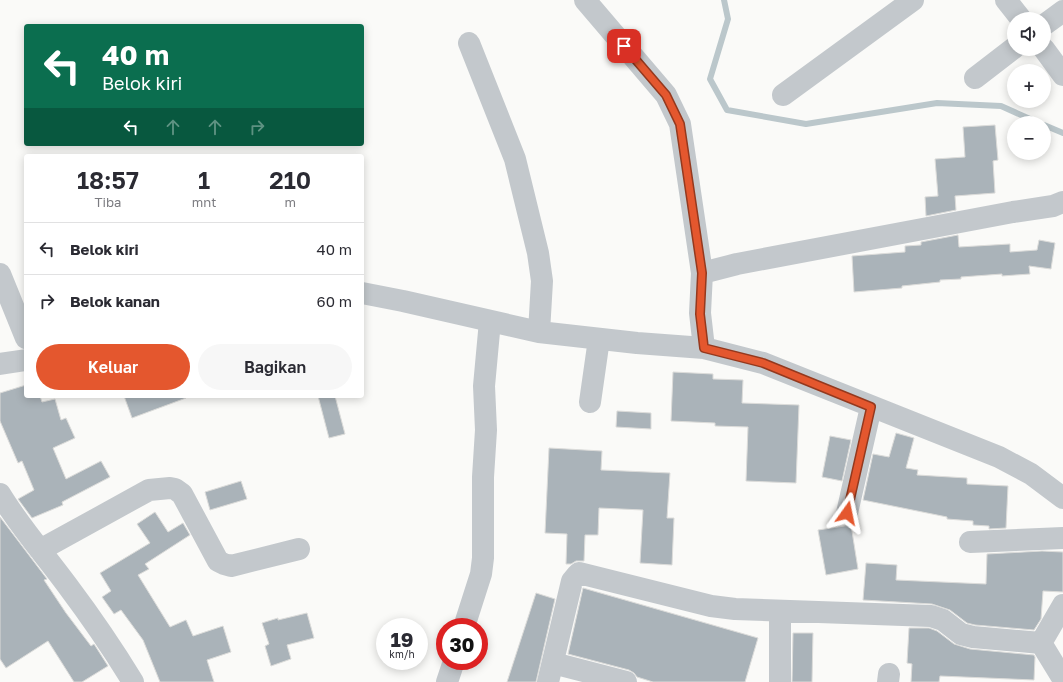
<!DOCTYPE html>
<html lang="id">
<meta charset="utf-8">
<style>
:root{--surface:#fff;--page:#f7f7f7;--text:#2b2b33;--muted:#7c7c81;--line:#e1e1e2;--accent:#e4572e}
body{margin:0;font-family:"Golos Text",sans-serif;background:var(--page);color:var(--text);height:100vh;display:flex;flex-direction:column;font-size:15px;white-space:nowrap}
*{box-sizing:border-box;margin:0}
p{font-size:13px;color:var(--muted)}
.icon{flex:none;width:22px;height:22px;fill:none;stroke:currentColor;stroke-width:2;stroke-linecap:round;stroke-linejoin:round}
.map{position:relative;flex:1;overflow:hidden}
.details{position:absolute;left:24px;top:154px;width:340px;height:244px;display:flex;flex-direction:column;background:var(--surface);border-radius:4px;box-shadow:0 2px 10px #0003}
.details>*{flex:none}
.hud{position:absolute;left:24px;top:24px;width:340px;height:122px;border-radius:4px;box-shadow:0 2px 10px #0003;background:#0b6e4f;color:#fff;overflow:hidden}
.controls{position:absolute;left:1007px;top:12px;display:grid;gap:8px}
.controls a{display:grid;place-items:center;width:44px;height:44px;border-radius:50%;background:var(--surface);box-shadow:0 2px 10px #0003;font-size:20px}
.speed{position:absolute;left:376px;top:618px;display:flex;gap:8px;font-size:20px;font-weight:700;text-align:center}
.speed>*{display:grid;place-content:center;width:52px;height:52px;border-radius:50%;background:var(--surface);box-shadow:0 2px 10px #0003;line-height:1}
.speed small{font-size:10px;font-weight:400}
.speed .limit{border:6px solid #d22;background:#fff;color:#111}
.pin{position:absolute;display:grid;place-items:center;width:34px;height:34px;color:#fff;margin:-17px;border-radius:8px;box-shadow:0 2px 6px #0006}
.me{position:absolute;width:44px;margin:-22px;rotate:12deg;stroke-linejoin:round;filter:drop-shadow(0 0 3px #0008)}
.turn{display:flex;align-items:center;gap:14px;height:84px;padding:0 12px;font-size:18px}
.turn .icon{width:52px;height:52px;stroke-width:2.5}
.turn b{display:block;font-size:28px;line-height:34px}
.lanes{display:flex;align-items:center;height:38px;padding:0 12px;background:#0003;justify-content:center;gap:20px;direction:ltr}
.lanes .off{opacity:.35}
.eta{display:flex;justify-content:space-evenly;align-items:center;height:68px;text-align:center}
.eta b{font-size:24px;font-weight:600;line-height:28px}
.cta{display:flex;gap:8px;margin-top:auto;padding:8px 12px}
.cta a{flex:1;height:46px;border-radius:24px;background:var(--accent);color:#fff;font-size:16px;font-weight:600;line-height:46px;text-align:center}
.cta a+a{background:var(--page);color:var(--text)}
ul{padding:0;list-style:none}
li{display:flex;align-items:center;gap:12px;height:52px;padding:0 12px;border-top:1px solid var(--line)}
li div{flex:1}
li b{display:block;font-size:15px}
li em{font-style:normal}
.map>svg:first-child{display:block}
.lines{fill:none;stroke-linecap:round;stroke-linejoin:round}
.stream{stroke:#bbc7cb;stroke-width:6}
.building{fill:#aab3b9;stroke:#dcdcda}
.minor{stroke:#c3c8cc;stroke-width:22}
.route-casing{stroke:#94391e;stroke-width:10}
.route{stroke:#e4572e;stroke-width:7}
</style>
<div class="map">
<svg width="1063" height="682" viewBox="0 0 1063 682">
<rect width="100%" height="100%" fill="#fafaf8"/>
<g class="lines">
<path class="stream" d="M724,0l4,19 -18,60 17,31 79,14 131,-21 64,3 38,17
M1044,125l19,8"/>
</g>
<path class="building" d="M995,125l3,35 -5,1 2,32 -40,3 1,14 -30,6 -1,-19 13,-1 -3,-37 30,-2 -2,-30z
M958,235l1,12 51,-3v8l27,-2 2,-10 16,3 -4,26 -22,-3 1,8 -28,2v-2l-41,3v2l-21,1v2l-38,4v2l-48,4 -2,-36 53,-4v-6l16,-1v-3z
M673,372l40,2v5l30,1 -1,23 57,2 -3,78 -50,-2 2,-54 -33,-1v-3l-44,-2z
M26,385v11h14l2,6 13,-3 6,21 5,-2 9,20 -22,10 13,31 35,-18 9,16 -48,25 1,3 -31,13 -14,-19 16,-9 -12,-29 -4,2 -18,-42v-28z
M124,396h62v2l-54,20z
M318,396h17l10,38 -16,4z
M617,411l34,2v16l-35,-2z
M896,433l18,5 -8,30 12,2 -1,5 50,3v6l41,2 -2,42 -17,1v-3l-16,-1v-4l-26,-2v-2l-84,-17 10,-46 16,3z
M830,436l21,4 -9,41 -20,-4z
M549,448l53,3 -1,19 69,3 -3,45h7l-2,47 -32,-2 3,-53 -44,-2 -1,27h-13l-1,26h-8l-5,3h-5l1,-30 -22,-1z
M241,481l6,18 -37,11 -5,-18z
M155,512l13,20 15,-9 7,12 -45,29 4,5 -11,6 32,52 16,-7 7,16 30,-10 8,26 -24,8 7,22h-54l-17,-42 -22,-30 -7,4 -12,-17 9,-6 -11,-18 50,-30 -13,-19z
M0,517l47,62 -3,1 22,33 25,33 3,-2 14,22 -26,16h-8l-26,-41 -42,27 -6,-9z
M851,525l7,44 -32,6 -8,-45z
M1042,551l21,1v40l-20,-1 -2,28 -7,11 -59,-5 -8,-2 -17,-13 -18,-6 -69,-4 3,-37 31,2 -1,15 90,4 1,-30z
M583,588l175,50 -13,44h-92l-16,-5 -3,-4 -5,-3 -61,-16z
M536,593l19,6 -19,83h-29z
M307,613l7,25 -27,7 4,14 -20,7 -6,-20 4,-2 -7,-21 16,-5v2z
M909,628h20l8,3 17,13 16,5 64,6 1,2 -1,23 -94,-4 -1,6h-28l1,-18 -5,-1z
M793,633h20l-1,49h-20z"/>
<g class="lines">
<path class="minor" d="M585,0l81,95 14,29 22,149
M1006,0l15,19
M1044,25l19,-14
M469,43l46,116 23,94 4,28 -3,51
M1044,49l19,26
M975,78l39,-30
M783,95l130,-95
M0,274l26,64
M362,293l41,8 136,31 98,11 67,5 59,15 236,94 32,17 32,24
M704,348l-4,-35 2,-40 35,-9 276,-52 40,-6 10,-4
M0,364l26,-4
M590,402l9,-63
M0,494c20,33 45,61 67,91 24,32 46,64 66,97
M847,513l24,-106
M970,542l93,-4
M40,550l109,-60 21,-2 5,1 7,5 36,67 6,3 7,2 68,-17
M1063,605l-22,38 22,36
M464,627l17,-53 2,-16v-81l3,-47 -2,-44 6,-65
M553,663l73,19
M447,682l7,-21
M548,682l24,-101 5,-6 2,-2 132,33 24,3 196,7 12,4 18,14 12,3 68,6
M780,682v-71
M888,682l1,-8"/>
</g>
<g class="lines">
<defs>
<path id="route" d="M624,46l42,49 14,29 22,149 -2,41 4,34 59,15 108,44 -24,106"/>
</defs>
<use href="#route" class="route-casing"/>
<use href="#route" class="route"/>
</g>
</svg>
<div class="controls">
<a><svg class="icon" aria-label="sound" viewBox="0 0 24 24"><path d="M4 9h4l5-4v14l-5-4H4zM17 9q2 3 0 6"/></svg></a>
<a>+</a>
<a>−</a>
</div>
<div class="speed"><div>19<small>km/h</small></div><div class="limit">30</div></div>
<div class="pin" style="left:624px;top:46px;background:#d93025"><svg class="icon" aria-label="arrive" viewBox="0 0 24 24"><path d="M6 21V4h12l-3 4 3 4H6"/></svg></div>
<svg class="me" style="left:847px;top:513px" viewBox="-20 -20 40 40"><path d="M0-17L14 15 0 8-14 15z" fill="#e4572e" stroke="#fff" stroke-width="4"/></svg>
<div class="hud">
<div class="turn"><svg class="icon" aria-label="left" viewBox="0 0 24 24"><path d="M17 20v-9H6M10 6l-5 5 5 5"/></svg><div><b>40 m</b>Belok kiri</div></div>
<div class="lanes"><svg class="icon" aria-label="left" viewBox="0 0 24 24"><path d="M17 20v-9H6M10 6l-5 5 5 5"/></svg><svg class="icon off" aria-label="ahead" viewBox="0 0 24 24"><path d="M12 20V5M6 11l6-6 6 6"/></svg><svg class="icon off" aria-label="ahead" viewBox="0 0 24 24"><path d="M12 20V5M6 11l6-6 6 6"/></svg><svg class="icon off" aria-label="right" viewBox="0 0 24 24"><path d="M7 20v-9h11M14 6l5 5-5 5"/></svg></div>
</div>
<section class="details">
<div class="eta">
<div><b>18:57</b><p>Tiba</p></div>
<div><b>1</b><p>mnt</p></div>
<div><b>210</b><p>m</p></div>
</div>
<ul>
<li><svg class="icon" aria-label="left" viewBox="0 0 24 24"><path d="M17 20v-9H6M10 6l-5 5 5 5"/></svg><div><b>Belok kiri</b></div><em>40 m</em></li>
<li><svg class="icon" aria-label="right" viewBox="0 0 24 24"><path d="M7 20v-9h11M14 6l5 5-5 5"/></svg><div><b>Belok kanan</b></div><em>60 m</em></li>
</ul>
<div class="cta"><a>Keluar</a><a>Bagikan</a></div>
</section>
</div>
